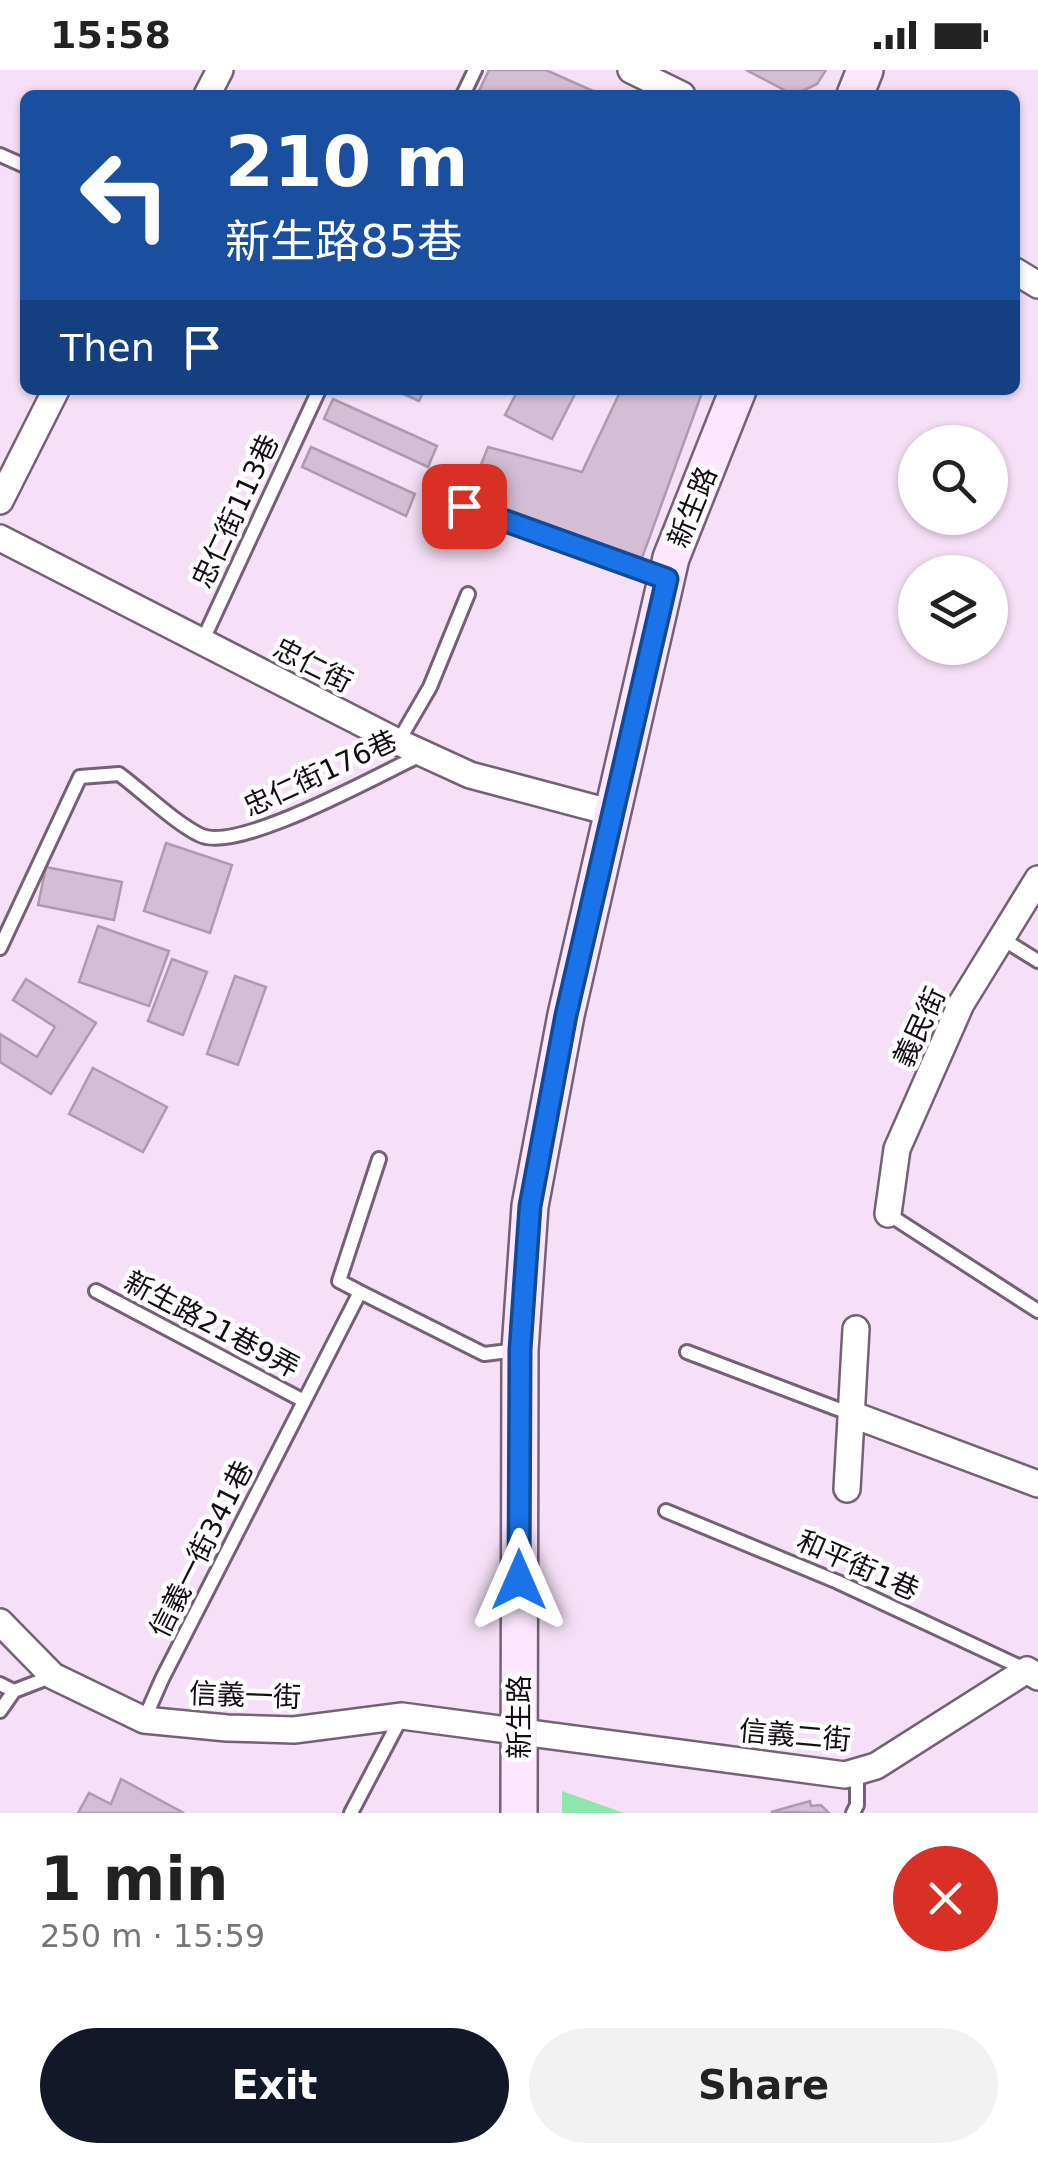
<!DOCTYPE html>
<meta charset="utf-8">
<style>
:root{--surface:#fff;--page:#f2f2f2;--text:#222;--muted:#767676;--accent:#111827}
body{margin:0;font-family:"DejaVu Sans","Noto Sans TC",sans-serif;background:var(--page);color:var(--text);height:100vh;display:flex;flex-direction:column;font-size:38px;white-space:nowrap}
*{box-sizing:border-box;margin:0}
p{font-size:32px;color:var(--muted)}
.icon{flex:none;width:55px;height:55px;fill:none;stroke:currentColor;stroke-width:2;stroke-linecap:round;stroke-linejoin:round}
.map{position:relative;height:1743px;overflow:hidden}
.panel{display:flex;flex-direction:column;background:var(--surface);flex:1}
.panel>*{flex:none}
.guide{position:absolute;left:20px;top:20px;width:1000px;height:305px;border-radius:15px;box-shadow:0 2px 8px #0004;background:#1a4fa0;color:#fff;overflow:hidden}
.fabs{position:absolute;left:898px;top:355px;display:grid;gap:20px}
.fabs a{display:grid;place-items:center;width:110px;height:110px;border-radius:50%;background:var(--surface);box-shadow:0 2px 8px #0004;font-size:50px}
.pin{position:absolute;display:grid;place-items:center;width:85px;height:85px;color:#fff;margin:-42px;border-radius:20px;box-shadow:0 5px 15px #0006}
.me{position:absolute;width:110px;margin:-55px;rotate:0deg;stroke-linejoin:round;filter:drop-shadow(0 0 8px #0008)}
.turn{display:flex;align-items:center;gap:35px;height:210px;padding:0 40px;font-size:45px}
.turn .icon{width:130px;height:130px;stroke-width:2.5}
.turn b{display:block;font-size:70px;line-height:85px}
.then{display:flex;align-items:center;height:95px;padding:0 40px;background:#0003;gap:20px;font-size:38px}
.round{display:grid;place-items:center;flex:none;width:105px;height:105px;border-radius:52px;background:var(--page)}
.head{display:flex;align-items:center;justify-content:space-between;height:170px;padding:0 40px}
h1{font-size:60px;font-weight:700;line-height:75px}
.primary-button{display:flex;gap:20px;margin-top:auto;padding:20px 40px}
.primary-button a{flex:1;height:115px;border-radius:60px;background:var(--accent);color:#fff;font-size:40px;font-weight:700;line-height:115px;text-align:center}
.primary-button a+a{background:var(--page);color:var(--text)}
.status{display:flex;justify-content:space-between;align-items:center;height:70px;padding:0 50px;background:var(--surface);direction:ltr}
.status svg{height:28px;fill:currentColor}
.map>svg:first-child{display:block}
.green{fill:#8ee7ae}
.building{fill:#d3bed5;stroke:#ae9ab0;stroke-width:2.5}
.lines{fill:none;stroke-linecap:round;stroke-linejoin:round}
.service-casing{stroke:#746176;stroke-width:18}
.minor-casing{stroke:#746176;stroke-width:30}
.secondary-casing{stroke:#746176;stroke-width:40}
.service{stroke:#fff;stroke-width:12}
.minor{stroke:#fff;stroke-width:25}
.secondary{stroke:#fce7fe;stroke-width:35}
.route-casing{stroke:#114b97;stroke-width:25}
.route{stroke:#1a73e8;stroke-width:18}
.labels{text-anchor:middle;stroke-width:9;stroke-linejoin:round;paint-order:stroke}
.street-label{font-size:28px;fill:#140d15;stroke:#fff}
</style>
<div class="status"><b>15:58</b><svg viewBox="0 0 49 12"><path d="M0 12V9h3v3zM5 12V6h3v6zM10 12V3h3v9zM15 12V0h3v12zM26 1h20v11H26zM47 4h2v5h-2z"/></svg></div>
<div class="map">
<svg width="1038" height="1743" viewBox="0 0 1038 1743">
<rect width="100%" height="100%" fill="#f6e0f7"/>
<path class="green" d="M562,1721l62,22h-62z"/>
<path class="building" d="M489,0h57l56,25h-125z
M746,0h80l-9,14 -23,11z
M395,320h29l-5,11z
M518,320h59l-25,49 -47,-24z
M621,320h82l-61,168 -175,-58 21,-53 94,25z
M333,329l104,47 -9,21 -104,-48z
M311,377l104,47 -9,22 -104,-49z
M166,773l66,22 -22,68 -66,-22z
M46,797l76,15 -8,38 -76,-15z
M98,856l71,25 -20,55 -70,-24z
M172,889l35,13 -24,63 -35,-14z
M235,906l31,11 -28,78 -31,-11z
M26,909l70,44 -45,71 -51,-32v-28l37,23 18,-30 -42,-27z
M93,998l74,39 -24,45 -74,-38z
M121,1709l63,34h-106l11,-20 22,11z
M810,1731l1,5 10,-1 8,8 -58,-1z"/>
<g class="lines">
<defs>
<path id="service" d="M463,25l12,-25
M0,85l25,11
M464,437l201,71
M202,572l117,-252
M398,672l32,-55 38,-93
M1001,868l37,23
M0,878l80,-171 39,-3c23,17 56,49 81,61 38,19 181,-62 223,-81
M888,1144l150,97
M96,1221l208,110
M360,1222l-21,-11 40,-122
M687,1282l164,62
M666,1441l172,71 189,88
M0,1614l14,7
M0,1641l14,-20 39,-15
M144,1650l18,-41 198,-387 124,62 33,-4
M351,1743l51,-97
M853,1743l4,-8v-33"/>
<path id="minor" d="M631,0l51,25
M207,25l13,-25
M1015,201l23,14
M0,431l56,-111
M0,468l398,204 72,33 143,38
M888,1144l9,-65 64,-145 77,-125
M851,1344l187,70
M847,1419l9,-160
M0,1552l53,54 91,44 83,8 67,2 108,-14 443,59 31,-9 151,-96 11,7"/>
<path id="secondary" d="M855,25l10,-25
M519,1743l1,-463 10,-144 36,-191 105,-457 67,-168"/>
</defs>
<use href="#service" class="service-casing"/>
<use href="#minor" class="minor-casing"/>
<use href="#secondary" class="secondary-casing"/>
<use href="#service" class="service"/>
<use href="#minor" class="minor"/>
<use href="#secondary" class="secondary"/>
</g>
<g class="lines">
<defs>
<path id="route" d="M464,436l203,73 -101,436 -36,191 -10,144 -1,230"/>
</defs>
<use href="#route" class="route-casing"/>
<use href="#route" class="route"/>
</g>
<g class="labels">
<g class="street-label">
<text transform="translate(692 437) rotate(-68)" y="10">新生路</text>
<text transform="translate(235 441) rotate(-65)" y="10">忠仁街113巷</text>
<text transform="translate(313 595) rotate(27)" y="10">忠仁街</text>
<text transform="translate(320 703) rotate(-25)" y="10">忠仁街176巷</text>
<text transform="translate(919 957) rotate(-65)" y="10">義民街</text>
<text transform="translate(212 1254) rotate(28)" y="10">新生路21巷9弄</text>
<text transform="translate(201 1479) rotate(-63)" y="10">信義一街341巷</text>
<text transform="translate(858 1495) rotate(24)" y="10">和平街1巷</text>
<text transform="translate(245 1625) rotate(2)" y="10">信義一街</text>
<text transform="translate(519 1647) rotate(-90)" y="10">新生路</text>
<text transform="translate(795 1665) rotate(5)" y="10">信義二街</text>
</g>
</g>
</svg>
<div class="fabs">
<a><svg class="icon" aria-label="search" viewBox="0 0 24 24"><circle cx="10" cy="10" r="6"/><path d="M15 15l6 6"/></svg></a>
<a><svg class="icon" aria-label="layers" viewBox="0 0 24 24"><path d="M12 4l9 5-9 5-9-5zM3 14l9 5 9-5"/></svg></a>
</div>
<div class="pin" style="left:464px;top:436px;background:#d93025"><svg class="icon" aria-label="arrive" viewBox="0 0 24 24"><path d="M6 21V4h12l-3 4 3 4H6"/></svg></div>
<svg class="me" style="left:519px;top:1510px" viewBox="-20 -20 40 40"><path d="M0-17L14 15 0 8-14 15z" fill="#1a73e8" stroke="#fff" stroke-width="4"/></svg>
<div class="guide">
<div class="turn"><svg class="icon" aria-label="left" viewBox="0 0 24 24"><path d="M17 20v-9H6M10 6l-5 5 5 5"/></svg><div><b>210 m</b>新生路85巷</div></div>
<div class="then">Then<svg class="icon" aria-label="arrive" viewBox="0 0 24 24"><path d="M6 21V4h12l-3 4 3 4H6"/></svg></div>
</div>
</div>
<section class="panel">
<div class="head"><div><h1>1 min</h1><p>250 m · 15:59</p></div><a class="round" style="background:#d93025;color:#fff"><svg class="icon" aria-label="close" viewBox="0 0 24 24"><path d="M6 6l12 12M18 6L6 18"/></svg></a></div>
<div class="primary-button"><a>Exit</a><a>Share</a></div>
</section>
